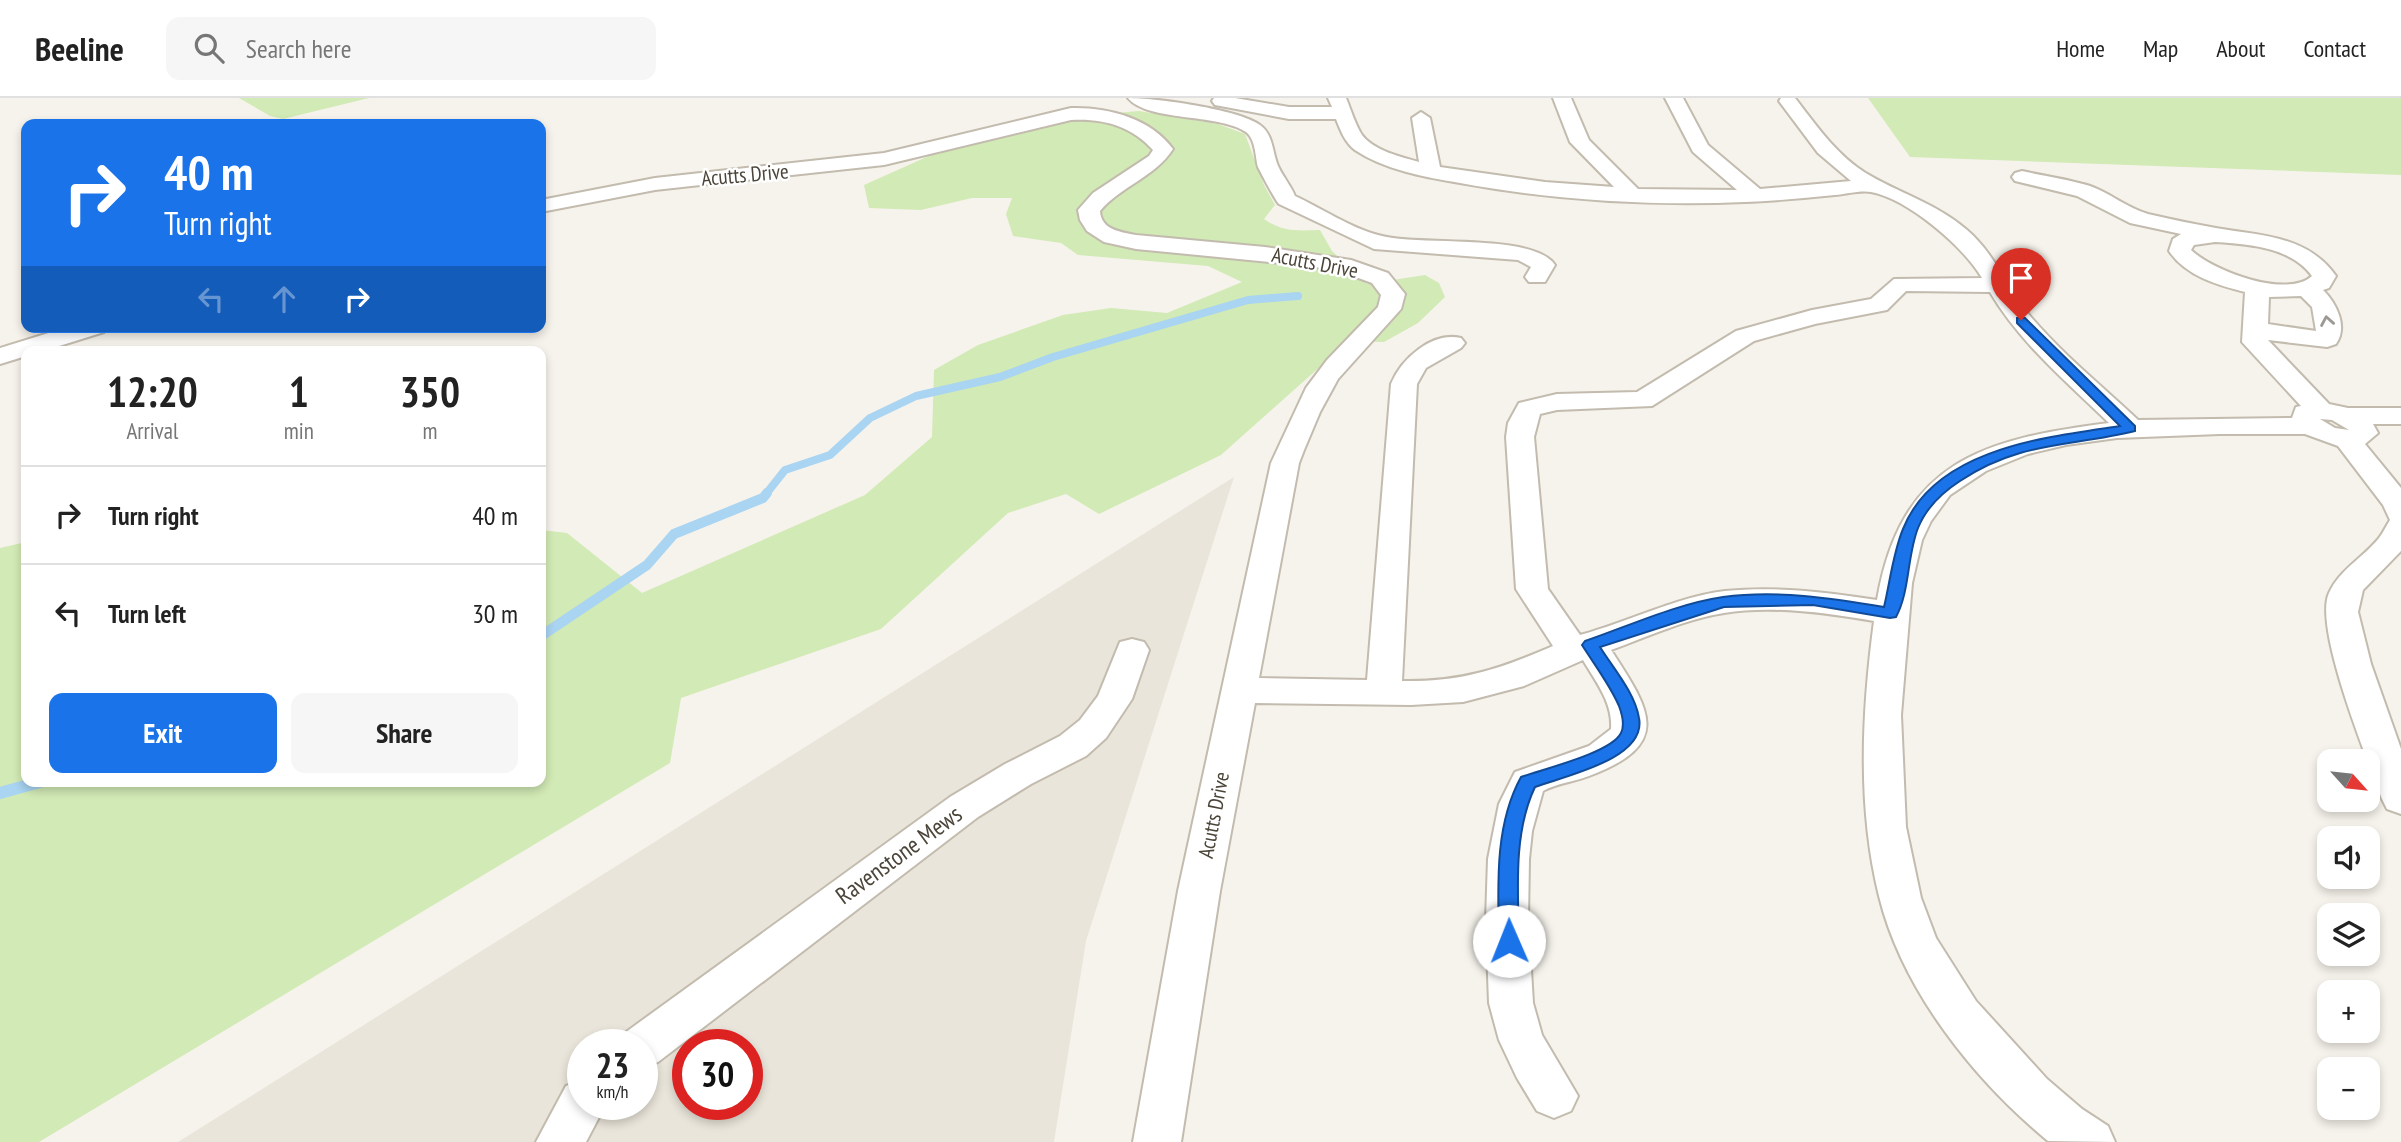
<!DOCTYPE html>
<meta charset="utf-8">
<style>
:root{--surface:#fff;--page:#f6f6f6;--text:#222;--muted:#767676;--line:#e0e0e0;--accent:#1a73e8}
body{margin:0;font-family:"PT Sans Narrow",sans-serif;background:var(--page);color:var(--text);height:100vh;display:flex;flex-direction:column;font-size:26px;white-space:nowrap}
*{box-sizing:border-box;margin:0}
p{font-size:23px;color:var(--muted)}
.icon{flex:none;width:38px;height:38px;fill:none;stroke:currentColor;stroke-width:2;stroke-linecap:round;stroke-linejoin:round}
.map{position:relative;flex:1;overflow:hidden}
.sheet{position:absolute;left:21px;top:248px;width:525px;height:441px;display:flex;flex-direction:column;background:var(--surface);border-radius:14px;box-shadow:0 4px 10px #0003}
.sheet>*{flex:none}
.top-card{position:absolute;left:21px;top:21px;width:525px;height:214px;border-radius:14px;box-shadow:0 4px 10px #0003;background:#1a73e8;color:#fff;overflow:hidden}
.needle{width:46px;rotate:117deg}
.controls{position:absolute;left:2317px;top:651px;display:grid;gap:14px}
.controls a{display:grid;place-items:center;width:63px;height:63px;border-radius:14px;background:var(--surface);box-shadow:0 4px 10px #0003;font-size:35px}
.speed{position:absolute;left:567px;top:931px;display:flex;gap:14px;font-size:35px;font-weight:700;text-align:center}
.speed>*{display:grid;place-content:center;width:91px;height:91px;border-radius:50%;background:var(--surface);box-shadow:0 4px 10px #0003;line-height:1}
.speed small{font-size:18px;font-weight:400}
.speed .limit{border:10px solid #d22;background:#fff;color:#111}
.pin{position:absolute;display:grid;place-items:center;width:60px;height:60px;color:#fff;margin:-72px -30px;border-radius:50% 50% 50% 0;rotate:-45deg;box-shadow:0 0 7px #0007}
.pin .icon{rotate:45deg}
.me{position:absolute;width:77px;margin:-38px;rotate:359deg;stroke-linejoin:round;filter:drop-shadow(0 0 5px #0008)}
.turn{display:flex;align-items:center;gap:24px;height:147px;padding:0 28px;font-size:32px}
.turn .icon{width:91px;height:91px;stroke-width:2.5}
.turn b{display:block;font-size:49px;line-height:60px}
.lanes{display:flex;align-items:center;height:66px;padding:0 28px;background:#0003;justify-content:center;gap:35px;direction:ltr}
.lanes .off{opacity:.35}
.eta{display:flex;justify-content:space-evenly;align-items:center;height:119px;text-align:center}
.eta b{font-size:42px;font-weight:800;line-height:49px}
.button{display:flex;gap:14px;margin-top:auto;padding:14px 28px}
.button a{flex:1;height:80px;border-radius:14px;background:var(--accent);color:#fff;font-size:28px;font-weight:800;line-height:80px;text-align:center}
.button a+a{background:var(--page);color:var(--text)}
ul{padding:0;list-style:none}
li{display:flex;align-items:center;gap:21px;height:98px;padding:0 28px;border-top:2px solid var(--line)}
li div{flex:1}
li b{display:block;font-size:26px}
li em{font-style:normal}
header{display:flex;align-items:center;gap:42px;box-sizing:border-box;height:98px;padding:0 35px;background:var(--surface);border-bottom:2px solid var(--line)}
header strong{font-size:33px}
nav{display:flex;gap:38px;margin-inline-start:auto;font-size:24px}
.search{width:490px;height:63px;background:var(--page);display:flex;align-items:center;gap:18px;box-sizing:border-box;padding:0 24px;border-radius:14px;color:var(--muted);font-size:26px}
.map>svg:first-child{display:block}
.residential{fill:#eae5da;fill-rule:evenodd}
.green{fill:#d2eab5}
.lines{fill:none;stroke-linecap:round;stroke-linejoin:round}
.stream-far2{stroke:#a9d4f2;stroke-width:8}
.stream-far1{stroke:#a9d4f2;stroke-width:10}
.stream{stroke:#a9d4f2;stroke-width:12}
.minor-casing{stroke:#c2bbae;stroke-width:4}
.minor{fill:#fff;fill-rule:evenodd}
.oneway{stroke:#9c9892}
.route{fill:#1a73e8;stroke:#114b97;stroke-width:2}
.labels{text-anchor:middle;stroke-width:5;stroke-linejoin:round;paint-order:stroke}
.street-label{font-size:21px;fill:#4b4439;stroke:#fff}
.near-street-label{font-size:24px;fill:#4b4439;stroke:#fff}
</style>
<header>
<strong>Beeline</strong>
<div class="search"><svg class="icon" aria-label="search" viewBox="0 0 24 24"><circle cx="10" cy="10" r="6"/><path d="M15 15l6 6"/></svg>Search here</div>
<nav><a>Home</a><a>Map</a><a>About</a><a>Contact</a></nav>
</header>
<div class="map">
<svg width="2401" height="1044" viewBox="0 0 2401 1044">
<rect width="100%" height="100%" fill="#f6f3ec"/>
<path class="residential" d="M1234,379l-148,464 -32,201h-876zM583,947h59v59h-59zM688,947h59v59h-59z"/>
<path class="green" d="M239,0h130l-86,21 -13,-3z
M1868,0h533v77l-491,-18z
M1139,13l79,13 27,10 19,51 11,20 -11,14c18,13 34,12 56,11l12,21 35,33 58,-9 14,8 6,14 -27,26 -34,19 -35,-1 -128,114 -122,59 -33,-20 -58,19 -127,116 -200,69 -11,65 -631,379h-39v-594l26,-6v240h515v-252l26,3 75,60 223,-98 67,-58 2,-67 44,-25 85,-30 48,-7 56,5 75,-31 -34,-16 -130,-11 -17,-12 -48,-7 -7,-22 6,-16h-40l-51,12 -52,-2 -5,-23 76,-34 129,-34z"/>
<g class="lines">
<path class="stream-far2" d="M766,396l19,-24 45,-15 40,-37 46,-22 84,-19 53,-20 195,-57 50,-4"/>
<path class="stream-far1" d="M541,538l106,-71 27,-31 89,-36 4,-5"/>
<path class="stream" d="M0,695l40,-11"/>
<defs>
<path id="minor" d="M1128,0c27,0 110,11 132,27 14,10 12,29 19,43 5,10 12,18 16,28 26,12 56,32 83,39 39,12 155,-3 177,30l-10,17h-16l-4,-5 6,-10 -13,-7 -144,-11 -95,-45c-4,-4 -19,-33 -21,-37 -3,-11 -2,-27 -12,-35 -29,-19 -98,-10 -118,-34z
M1214,0h21l54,9h43l-4,-9h18c5,12 9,26 16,37 12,16 40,22 57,27l-7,-44 9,-6 9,6 10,49 105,15 69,5 -44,-45 -17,-44h18l18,42 49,49 99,1 -44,-38 -28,-54h18l25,47 52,44 91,-8 -33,-28 -39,-52 2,-3h14c21,27 40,55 69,74 34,21 72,31 103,58 28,24 40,58 63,86 32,38 72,70 108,104l154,-2 4,-11 5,-1 -59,-64 3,-50c-28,-7 -59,-16 -76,-41l4,-12 8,-5 -51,-11 -53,-27 -62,-15 -3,-4 3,-4 7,-2c22,5 46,8 68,15 20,7 37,22 58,28 22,5 45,10 68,14 45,8 91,7 120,48l-7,12 -6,2c14,14 25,37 13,54l-9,3 -59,-7 61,64 19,4h53v16h-28l5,9 -13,11 36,44v63l-38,39 -5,22 13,52 30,85v65l-14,-5 -5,-10c-14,-38 -69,-172 -53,-206 11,-24 34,-35 50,-55 4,-5 7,-12 11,-18l-7,-15 -45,-59 -33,-12h-85l-103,4 -51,7 -38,9 -42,17 -36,24 -19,26 -9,19 -10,43 -11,132 5,112 15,71 15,40 40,63 71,78 35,30 26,17 7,16 -67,-1c-74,-61 -146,-151 -169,-245 -22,-89 -17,-185 -5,-275 -47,-8 -103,-16 -150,-8 -39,6 -77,24 -113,37 39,60 63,94 -22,126 -15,6 -32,7 -46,15l-11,40 -3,28 -1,61 5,83 9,32 36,61 -7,15 -17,7 -17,-7 -20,-33 -18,-38 -10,-37 -3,-83 2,-61 11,-55 16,-32 74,-26 22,-17c2,-26 -15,-47 -28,-69l-59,26 -61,16 -52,3 -156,-2 -35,188 -39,251h-48l45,-251 93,-428 35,-75 21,-28 51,-53 3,-12 -9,-12 -27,-10 -34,-7 -175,-17 -32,-7 -17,-11 -7,-11 -2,-10 15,-17 56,-37 4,-6c-21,-24 -51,-32 -82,-30l-187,45 -229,25 -114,22v-12l114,-22 229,-25 187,-45c37,-1 79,10 102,41 -18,28 -52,37 -73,62 1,19 21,21 36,24l129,12 86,13 37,13 17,21 -4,15 -63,70 -18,33 -16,38 -5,13 -40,215 108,2 24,-296c10,-25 41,-53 70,-46l4,5 -4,5 -35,20 -9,16 -15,297c60,1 97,-12 151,-35l-37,-57 -10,-152 2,-14 11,-20 38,-9 80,-2 99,-61 76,-21 59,-11 23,-20 88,-1c-19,-32 -74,-79 -111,-86 -10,-2 -25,2 -36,3 -30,3 -60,6 -90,7 -95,4 -192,-2 -285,-19 -35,-6 -75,-13 -105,-33 -10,-7 -15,-21 -19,-31h-47l-74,-14 -3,-4zM2215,144c33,2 76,5 97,34 -25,23 -99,-5 -121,-26l3,-5zM1906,193l84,1c30,51 77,90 119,131 -126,16 -208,38 -232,177 -50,-8 -101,-14 -152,-9 -49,6 -97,31 -145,44l-32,-46 -14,-152 6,-23 17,-4 95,-4 102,-65 61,-17 72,-14zM2301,198l11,11 4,24 -48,-7 1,-27zM2320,321l12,1 17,10 -14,-2z
M68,229h39l-3,5 -64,20h-14v4l-26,8v-16z
M1132,541l12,3 5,8 -17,49 -26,39 -20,18 -55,28 -53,33 -320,245 -16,6v-23h-22l6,-13 324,-235 55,-33 55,-28 20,-16 18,-24 22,-54z
M583,982v24h23l-20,38h-50l30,-56z"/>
</defs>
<use href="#minor" class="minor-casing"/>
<use href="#minor" class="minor"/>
</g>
<defs><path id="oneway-chevron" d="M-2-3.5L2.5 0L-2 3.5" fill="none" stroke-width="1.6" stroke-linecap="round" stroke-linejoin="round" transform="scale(1.75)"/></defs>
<use class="oneway" href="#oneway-chevron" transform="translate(2327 223) rotate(-100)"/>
<path class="route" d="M2017,220h8l110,108v5c-65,16 -116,10 -175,50 -17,11 -34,27 -42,47 -11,28 -8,63 -22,89l-6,1 -77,-13 -89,2 -124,40c13,21 35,46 39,71 8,41 -75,58 -104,69 -22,46 -17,104 -16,154l-3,6 -7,3 -7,-3 -3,-6c-1,-54 -5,-115 22,-164 22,-8 90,-24 100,-44 4,-8 1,-19 -2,-27 -9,-21 -25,-42 -37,-61l3,-4c44,-15 91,-37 138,-44 54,-7 108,1 161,10 6,-25 9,-54 19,-78 32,-81 144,-92 217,-103l-103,-103z"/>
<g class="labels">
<g class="street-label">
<text transform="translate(745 77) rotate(-5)" y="7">Acutts Drive</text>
<text transform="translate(1315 165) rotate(11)" y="7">Acutts Drive</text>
<text transform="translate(1214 717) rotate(-79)" y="7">Acutts Drive</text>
</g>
<g class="near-street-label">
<text transform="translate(899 757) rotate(-36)" y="8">Ravenstone Mews</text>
</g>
</g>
</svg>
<div class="controls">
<a><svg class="needle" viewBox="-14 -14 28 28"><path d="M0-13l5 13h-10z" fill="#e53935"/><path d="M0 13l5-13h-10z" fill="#767676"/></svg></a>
<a><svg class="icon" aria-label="sound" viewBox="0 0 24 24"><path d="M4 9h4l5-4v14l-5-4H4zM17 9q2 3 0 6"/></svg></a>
<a><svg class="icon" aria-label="layers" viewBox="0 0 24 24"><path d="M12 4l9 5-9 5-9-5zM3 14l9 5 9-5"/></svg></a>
<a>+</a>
<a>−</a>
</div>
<div class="speed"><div>23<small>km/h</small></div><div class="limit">30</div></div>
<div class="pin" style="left:2021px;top:222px;background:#d93025"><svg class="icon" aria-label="arrive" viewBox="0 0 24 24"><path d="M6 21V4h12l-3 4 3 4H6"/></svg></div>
<svg class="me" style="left:1509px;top:843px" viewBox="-20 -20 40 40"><circle r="19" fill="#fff"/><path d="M0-13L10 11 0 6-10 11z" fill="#1a73e8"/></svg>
<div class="top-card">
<div class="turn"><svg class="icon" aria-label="right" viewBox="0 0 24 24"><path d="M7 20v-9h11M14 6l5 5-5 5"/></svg><div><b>40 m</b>Turn right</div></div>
<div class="lanes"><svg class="icon off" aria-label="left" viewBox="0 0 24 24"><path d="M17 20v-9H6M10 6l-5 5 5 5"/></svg><svg class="icon off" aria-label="ahead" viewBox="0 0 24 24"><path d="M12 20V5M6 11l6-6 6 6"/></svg><svg class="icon" aria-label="right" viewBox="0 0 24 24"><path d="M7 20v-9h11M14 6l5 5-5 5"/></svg></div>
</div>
<section class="sheet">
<div class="eta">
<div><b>12:20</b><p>Arrival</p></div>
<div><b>1</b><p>min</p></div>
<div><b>350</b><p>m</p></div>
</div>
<ul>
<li><svg class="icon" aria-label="right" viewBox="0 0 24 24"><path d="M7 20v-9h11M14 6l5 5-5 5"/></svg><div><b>Turn right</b></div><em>40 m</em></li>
<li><svg class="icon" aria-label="left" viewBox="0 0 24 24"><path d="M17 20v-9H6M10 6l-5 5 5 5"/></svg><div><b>Turn left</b></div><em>30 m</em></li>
</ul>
<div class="button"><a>Exit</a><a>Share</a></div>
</section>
</div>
